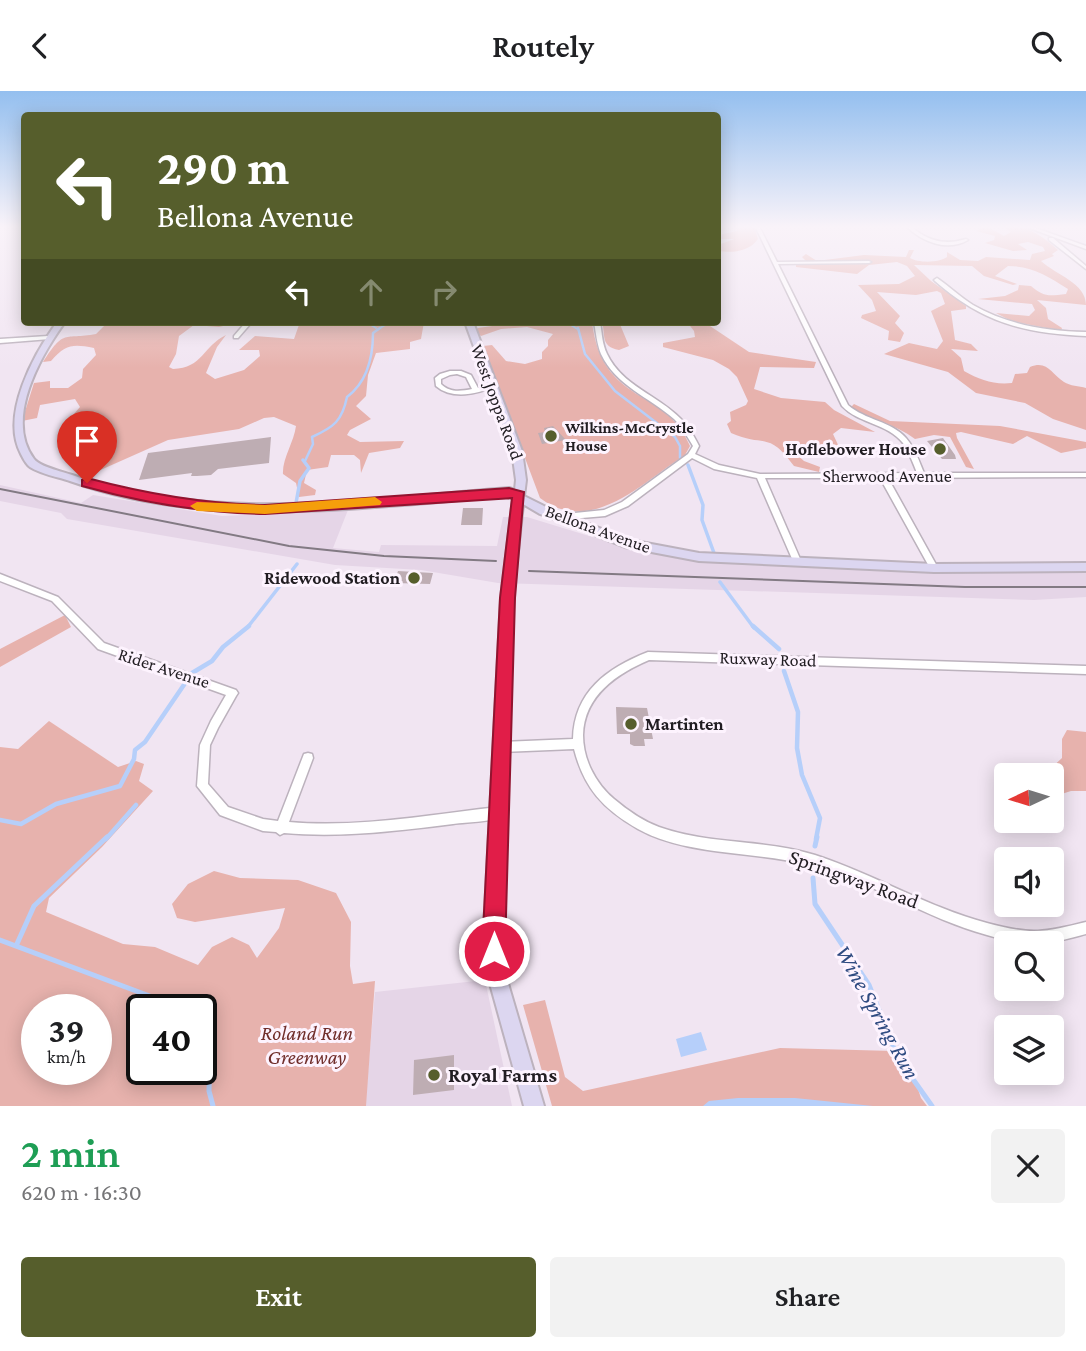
<!DOCTYPE html>
<meta charset="utf-8">
<style>
:root{--surface:#fff;--page:#f2f2f2;--text:#202124;--muted:#757577;--accent:#565e2c}
body{margin:0;font-family:"Crimson Pro",serif;background:var(--page);color:var(--text);height:100vh;display:flex;flex-direction:column;font-size:26px;white-space:nowrap}
*{box-sizing:border-box;margin:0}
p{font-size:23px;color:var(--muted)}
.icon{flex:none;width:38px;height:38px;fill:none;stroke:currentColor;stroke-width:2;stroke-linecap:round;stroke-linejoin:round}
.map{position:relative;height:1015px;overflow:hidden}
.drawer{display:flex;flex-direction:column;background:var(--surface);flex:1}
.drawer>*{flex:none}
.guide{position:absolute;left:21px;top:21px;width:700px;height:214px;border-radius:7px;box-shadow:0 4px 18px #0003;background:#565e2c;color:#fff;overflow:hidden}
.needle{width:46px;rotate:266deg}
.controls{position:absolute;left:994px;top:672px;display:grid;gap:14px}
.controls a{display:grid;place-items:center;width:70px;height:70px;border-radius:7px;background:var(--surface);box-shadow:0 4px 18px #0003;font-size:35px}
.speed{position:absolute;left:21px;top:903px;display:flex;gap:14px;font-size:35px;font-weight:700;text-align:center}
.speed>*{display:grid;place-content:center;width:91px;height:91px;border-radius:50%;background:var(--surface);box-shadow:0 4px 18px #0003;line-height:1}
.speed small{font-size:18px;font-weight:400}
.speed .limit{border:4px solid #111;border-radius:10px;background:#fff;color:#111}
.pin{position:absolute;display:grid;place-items:center;width:60px;height:60px;color:#fff;margin:-72px -30px;border-radius:50% 50% 50% 0;rotate:-45deg;box-shadow:0 0 7px #0007}
.pin .icon{rotate:45deg}
.me{position:absolute;width:77px;margin:-38px;rotate:0deg;stroke-linejoin:round;filter:drop-shadow(0 0 5px #0008)}
.turn{display:flex;align-items:center;gap:24px;height:147px;padding:0 21px;font-size:32px}
.turn .icon{width:91px;height:91px;stroke-width:2.5}
.turn b{display:block;font-size:49px;line-height:60px}
.lanes{display:flex;align-items:center;height:66px;padding:0 21px;background:#0003;justify-content:center;gap:35px;direction:ltr}
.lanes .off{opacity:.35}
.round{display:grid;place-items:center;flex:none;width:74px;height:74px;border-radius:7px;background:var(--page)}
.overview{display:flex;align-items:center;justify-content:space-between;height:119px;padding:0 21px}
h1{font-size:42px;font-weight:600;line-height:52px;color:#1e9e55}
.primary-button{display:flex;gap:14px;margin-top:auto;padding:14px 21px}
.primary-button a{flex:1;height:80px;border-radius:7px;background:var(--accent);color:#fff;font-size:28px;font-weight:600;line-height:80px;text-align:center}
.primary-button a+a{background:var(--page);color:var(--text)}
header{display:flex;justify-content:space-between;align-items:center;height:91px;padding:0 21px;background:var(--surface);font-size:32px;font-weight:600}
.map>svg:first-child{display:block}
.built{fill:#e5d5e7}
.green{fill:#e7b2ad;fill-rule:evenodd}
.water{fill:#b6cffa}
.lines{fill:none;stroke-linecap:round;stroke-linejoin:round}
.stream-far4{stroke:#b6cffa;stroke-width:2}
.stream-far3{stroke:#b6cffa;stroke-width:2.5}
.stream-far2{stroke:#b6cffa;stroke-width:3.5}
.stream-far1{stroke:#b6cffa;stroke-width:4.5}
.stream{stroke:#b6cffa;stroke-width:5}
.building{fill:#beadb3}
.street-casing{stroke:#bcb2bd;stroke-width:3}
.secondary-casing{stroke:#bcb2bd;stroke-width:4}
.street{fill:#fff;fill-rule:evenodd}
.secondary{fill:#dcd6f0;fill-rule:evenodd}
.tram{stroke:#827a83;stroke-width:2}
.route{fill:#e11d48;stroke:#92132f;stroke-width:2}
.slow{fill:#f59e0b}
.poi-dot{fill:#565e2c;stroke:#fdf3fe;stroke-width:2.5}
.labels{text-anchor:middle;stroke-width:6;stroke-linejoin:round;paint-order:stroke}
.far-poi-label{font-size:16px;font-weight:bold;fill:#211d22;stroke:#fdf3fe;text-anchor:start}
.street-label{font-size:18px;fill:#211d22;stroke:#fdf3fe}
.poi-label{font-size:18px;font-weight:bold;fill:#211d22;stroke:#fdf3fe;text-anchor:end}
.near-street-label{font-size:21px;fill:#211d22;stroke:#fdf3fe}
.near-park-label{font-size:21px;font-style:italic;fill:#702d2a;stroke:#fdf3fe}
.near-poi-label{font-size:21px;font-weight:bold;fill:#211d22;stroke:#fdf3fe;text-anchor:start}
.near-water-label{font-size:23px;font-style:italic;fill:#2f4b81;stroke:#fdf3fe}
</style>
<header><svg class="icon" aria-label="back" viewBox="0 0 24 24"><path d="M15 5l-7 7 7 7"/></svg>Routely<svg class="icon" aria-label="search" viewBox="0 0 24 24"><circle cx="10" cy="10" r="6"/><path d="M15 15l6 6"/></svg></header>
<div class="map">
<svg width="1086" height="1015" viewBox="0 0 1086 1015">
<rect width="100%" height="100%" fill="#f1e5f2"/>
<path class="built" d="M0,394l81,18 12,-8 129,21 126,-6 -15,38 46,4 2,-7 116,1 6,-29h24l108,33 51,10 232,13 168,-1v25l-52,3 -536,-17 -77,-13 -86,-5 -268,-46 -6,-6 -61,-12z
M485,889l27,126h-147l10,-114z"/>
<path class="green" d="M739,135h15l4,13c-9,13 -26,14 -40,12v-6l16,-6h-16v-4l19,-4z
M986,135l18,10 7,-4 -8,-6c25,0 37,8 55,24l-6,4 2,2 -13,5c15,14 45,22 45,44l-49,-5 9,8 2,11 14,9 -1,3 -50,-10 -15,-8 33,3 6,-6 -3,-6 -54,-5 27,-3 13,-6 1,-5 12,1c13,11 17,10 35,8l2,-5c-20,-13 -36,-23 -60,-23l-13,10 22,8 -4,1 -29,-9 -12,-10 -58,-1 17,16 35,25v3l-15,2 4,29 16,4 7,7 -27,-2 10,9 3,13c16,9 30,14 48,12l3,-9 12,-1 3,-6c18,-7 21,7 34,15 6,4 15,4 22,6v42l-33,-11 -28,-16 -49,-10 -28,-21 -64,-18 25,-11 28,6 6,-8 -12,-30 14,-7 -4,-11 -4,-2 -21,4 -39,-3 23,24 -5,7 9,10 -4,9 -12,-2 1,-9 -28,-13 1,-3 14,-4 -4,-11 -14,-15 41,-1 16,-8 -8,-10 -10,-4 -28,3 -12,9 -61,-7v-3l74,-2h-63l-5,-5 4,-3 11,7 47,-6 42,2 3,-7h5l-4,8c8,5 29,5 37,-1v-5l13,8 18,1 8,-4 44,3 2,-6 13,-3 -2,-4 -15,-5 -10,2 9,6 -14,1 -28,-8 9,-3 1,-4 -19,-5z
M108,231h132l-21,5 -25,-2 -15,11 -3,18 -7,13 4,2c30,-1 30,-23 53,-34l-9,12 -11,26 9,6 29,-9 16,-14 -1,-6h-20l16,-14 39,3 6,-17h124l-3,17 -11,3v7l-34,4 -8,22 -2,21 -10,10 15,13 -21,11 -3,5 13,7 44,-1 -4,7 -31,5 -8,20 -1,-13 -6,-5h-23l-3,12 -21,3 -3,13 12,7 -1,5 -16,2 -3,-14 -13,-9c-1,-15 11,-32 13,-48l-22,-9 -10,1 -25,11 -71,11 -72,32 -12,-4 20,-21 -16,-7 2,-7 -18,-6 4,-6 -3,-6 7,-8 -5,-8 -35,6 -3,13 -15,3 12,-38 16,-2v7h18l14,-10 1,-9 13,-14 -2,-7c-21,-4 -28,-4 -43,13l-8,1c22,-34 20,-22 53,-28z
M520,231h72c10,84 74,65 98,124l-5,9c-42,27 -94,82 -145,43l-57,-152 9,-1 14,16 19,3 17,-5v-7l6,-6v-6l5,-6 -26,-7 -26,2 -20,7 -6,-5 3,-3z
M602,231h17l10,24 -10,4c-19,-4 -13,-14 -17,-28z
M687,231h17l45,30 67,10 -2,6 -54,-1 -6,22 27,9 44,4 9,8 41,22 -34,-4 -8,6 7,15 -39,-5 -7,8 10,9 16,6 -1,5 -25,-6c-26,-36 -29,-18 -63,-33l-4,-9 4,-3 -1,-9 16,-7 2,-4 -11,-24 -8,-8 -16,-9 -50,-13v-4l32,-6 -1,-6z
M854,313l36,17 110,5 86,16v6l-25,5 -34,-17 -14,8 -52,-12 -5,1 1,5 17,31 -8,-2 -16,-30 -16,-2 -19,4c-20,-15 -43,-19 -64,-32z
M65,524l6,12 -71,40v-18z
M49,630l69,46 18,-6 8,3 -5,17 14,10 -51,56 -53,51 -3,14 77,32 32,3 43,18 14,-18 20,-10 17,8 8,13 22,-30 6,-20 -90,14 -18,-4 -5,-14 16,-20 26,-13 26,7 58,2 38,13 15,29 -1,44 3,18 22,-3 -9,125h-366v-359l18,2zM37,919h59v59h-59zM142,919h59v59h-59z
M1067,639l19,2v59h-15l-19,6v-22h-21l18,-5 13,-12v-19z
M545,909l20,77 18,14 197,-43 114,3h11l16,47 6,8h-375l-29,-101z"/>
<path class="water" d="M701,941l6,18 -26,7 -5,-18z
M738,1007h57l78,8h-170l6,-5z"/>
<g class="lines">
<path class="stream-far4" d="M1034,135l11,6
M1068,149l18,5
M366,231l10,6
M566,231l13,8
M377,239l13,-8"/>
<path class="stream-far3" d="M578,237l7,26 30,37 60,46 5,9v12
M305,370l8,-17 -1,-7c22,-10 30,-16 35,-40 20,-15 26,-40 26,-64l7,-5"/>
<path class="stream-far2" d="M688,374l15,40 -1,15 12,33
M296,412l4,-22 9,-13 -6,-8
M720,491l34,46
M247,537l50,-64"/>
<path class="stream-far1" d="M753,535l26,23
M784,580l14,41 -1,36 5,27 18,43 -4,21
M0,729l21,4 35,-20 64,-18 14,-27 1,-9 10,-8 47,-69 20,-12 11,-14 26,-21
M106,748l30,-34"/>
<path class="stream" d="M815,755l2,-9
M813,787l2,26 54,81 29,73 34,48
M0,849l187,70
M16,855l18,-40 73,-69
M201,940l1,13 8,6 -1,41 4,15"/>
</g>
<path class="building" d="M553,335l13,14 -24,4 -4,-11 7,-1 -1,-4z
M271,346l-2,26 -51,6 -7,6 -14,1h-6l1,-3 -53,7 9,-27z
M943,347l12,17 1,4h-14l-15,-18z
M463,417h20l-1,17h-21z
M398,480l35,2 -3,11 -36,-1z
M616,616l31,1 6,31h-9l1,7h-11l-4,-2v-10h-13z
M454,964v35l-41,5 1,-35z"/>
<g class="lines">
<defs>
<path id="street" d="M755,135h4l18,36 92,-1 2,1 -2,1 -91,1 70,141c17,15 43,16 58,33 9,10 13,23 18,35h162v4l-198,1 50,90 -4,3 -3,-1 -51,-92h-115l36,83 -4,3 -4,-3 -36,-83 -43,-9 -22,-11 -64,48 -23,10 -35,3 -4,3h-6l-1,-2 6,-6 39,-4 18,-8 66,-48 5,-8c-6,-10 -11,-19 -19,-27 -25,-22 -58,-33 -73,-65 -4,-10 -5,-21 -7,-32h6c2,11 2,22 7,32 15,32 51,41 74,65 8,8 13,17 18,27l-4,8 24,11 41,9 157,-1c-4,-10 -8,-21 -14,-30 -16,-20 -44,-19 -61,-37z
M906,135c7,1 9,4 15,8 15,9 29,10 45,5l2,1c-21,12 -46,2 -62,-14z
M1024,135h6l56,20v3z
M1049,147h4l33,28v3l-37,-29z
M937,187c12,8 23,19 36,27 35,20 73,26 113,27v4c-62,-3 -103,-13 -151,-55l-1,-1z
M246,231h6l-14,16h-4v-2z
M48,245l2,1v2l-50,4v-4z
M450,280h11l10,4 7,13 14,-4 3,2c-17,8 -43,14 -59,0l-1,-8 5,-4zM457,283l9,3 6,12c-11,2 -22,4 -31,-5v-5l9,-4z
M0,483l58,23 46,46 132,47 2,3 -2,3 -18,32 -8,17 -2,39 20,23 35,12 15,2 26,-67 4,-1 4,1 1,4 -24,64c69,6 140,-7 209,-15l4,2 2,4 -2,4c-15,5 -33,5 -49,7 -56,7 -112,14 -169,9l-4,2 -4,-3 -13,-1 -43,-16 -23,-29 3,-41 11,-24 15,-26 -128,-46 -46,-48 -52,-20z
M648,561l438,14v8l-437,-14c-33,14 -65,36 -66,75 0,24 12,48 31,64 13,11 29,22 45,28 50,18 106,12 156,28 59,19 112,52 172,68 15,4 31,8 47,8 18,0 35,-5 52,-9v12c-15,4 -31,9 -47,9 -18,1 -35,-3 -52,-8 -62,-17 -116,-54 -178,-70 -54,-14 -123,-9 -171,-36 -35,-20 -54,-41 -64,-80l-73,3 -4,-2 -1,-3 1,-3 4,-2 72,-3c1,-47 34,-71 75,-87z"/>
<path id="secondary" d="M57,231h8c-24,33 -61,97 -31,137 6,8 27,12 38,16 139,49 294,24 437,13l6,2 1,-10 -4,-29 -47,-129h8l49,129 4,29 -2,16 24,12 82,32 69,13 235,11 152,-1v8l-152,1 -235,-11 -74,-14 -85,-33 -17,-10 -10,94 -11,333 5,49 37,126h-20l-35,-126 -5,-49 17,-333 12,-99 -6,-3c-143,11 -298,35 -437,-15 -12,-4 -29,-7 -40,-14 -4,-3 -7,-9 -9,-13 -21,-39 13,-100 36,-132z"/>
</defs>
<use href="#street" class="street-casing"/>
<use href="#secondary" class="secondary-casing"/>
<use href="#street" class="street"/>
<use href="#secondary" class="secondary"/>
<path class="tram" d="M0,398l289,57 95,10 112,5
M529,480l436,16h121"/>
</g>
<linearGradient id="sky" x2="0" y2="1"><stop stop-color="#94bfef"/><stop offset="0.49" stop-color="#f9f3f9"/><stop offset="1" stop-color="#f9f3f9" stop-opacity="0"/></linearGradient>
<rect width="1086" height="277" fill="url(#sky)"/>
<path class="route" d="M87,387c60,16 117,26 178,27l244,-17 15,4 -9,106 -10,353 -3,8 -8,4 -9,-4 -3,-8 18,-353 12,-100 -247,16c-63,-1 -122,-11 -183,-28v-6z"/>
<path class="slow" d="M375,406l7,5 -2,3 -115,9 -68,-3 -7,-5 7,-4 68,3z"/>
<g class="poi-dot">
<circle cx="551" cy="345" r="7"/>
<circle cx="940" cy="358" r="7"/>
<circle cx="414" cy="487" r="7"/>
<circle cx="631" cy="633" r="7"/>
<circle cx="434" cy="984" r="7"/>
</g>
<g class="labels">
<g class="far-poi-label">
<text x="565" y="342">Wilkins-McCrystle<tspan x="565" dy="18">House</tspan></text>
</g>
<g class="street-label">
<text transform="translate(497 311) rotate(70)" y="6">West Joppa Road</text>
<text x="887" y="391">Sherwood Avenue</text>
<text transform="translate(598 438) rotate(20)" y="6">Bellona Avenue</text>
<text transform="translate(768 568) rotate(2)" y="6">Ruxway Road</text>
<text transform="translate(164 577) rotate(18)" y="6">Rider Avenue</text>
</g>
<g class="poi-label">
<text x="926" y="364">Hoflebower House</text>
<text x="400" y="493">Ridewood Station</text>
<text x="645" y="639" text-anchor="start">Martinten</text>
</g>
<g class="near-street-label">
<text transform="translate(854 788) rotate(20)" y="7">Springway Road</text>
</g>
<g class="near-park-label">
<text x="307" y="949">Roland Run<tspan x="307" dy="24">Greenway</tspan></text>
</g>
<g class="near-poi-label">
<text x="448" y="991">Royal Farms</text>
</g>
<g class="near-water-label">
<text transform="translate(878 921) rotate(61)" y="8">Wine Spring Run</text>
</g>
</g>
</svg>
<div class="controls">
<a><svg class="needle" viewBox="-14 -14 28 28"><path d="M0-13l5 13h-10z" fill="#e53935"/><path d="M0 13l5-13h-10z" fill="#757577"/></svg></a>
<a><svg class="icon" aria-label="sound" viewBox="0 0 24 24"><path d="M4 9h4l5-4v14l-5-4H4zM17 9q2 3 0 6"/></svg></a>
<a><svg class="icon" aria-label="search" viewBox="0 0 24 24"><circle cx="10" cy="10" r="6"/><path d="M15 15l6 6"/></svg></a>
<a><svg class="icon" aria-label="layers" viewBox="0 0 24 24"><path d="M12 4l9 5-9 5-9-5zM3 14l9 5 9-5"/></svg></a>
</div>
<div class="speed"><div>39<small>km/h</small></div><div class="limit">40</div></div>
<div class="pin" style="left:87px;top:392px;background:#d93025"><svg class="icon" aria-label="arrive" viewBox="0 0 24 24"><path d="M6 21V4h12l-3 4 3 4H6"/></svg></div>
<svg class="me" style="left:494px;top:860px" viewBox="-20 -20 40 40"><circle r="17" fill="#e11d48" stroke="#fff" stroke-width="3"/><path d="M0-11L8 9 0 5-8 9z" fill="#fff"/></svg>
<div class="guide">
<div class="turn"><svg class="icon" aria-label="left" viewBox="0 0 24 24"><path d="M17 20v-9H6M10 6l-5 5 5 5"/></svg><div><b>290 m</b>Bellona Avenue</div></div>
<div class="lanes"><svg class="icon" aria-label="left" viewBox="0 0 24 24"><path d="M17 20v-9H6M10 6l-5 5 5 5"/></svg><svg class="icon off" aria-label="ahead" viewBox="0 0 24 24"><path d="M12 20V5M6 11l6-6 6 6"/></svg><svg class="icon off" aria-label="right" viewBox="0 0 24 24"><path d="M7 20v-9h11M14 6l5 5-5 5"/></svg></div>
</div>
</div>
<section class="drawer">
<div class="overview"><div><h1>2 min</h1><p>620 m · 16:30</p></div><a class="round"><svg class="icon" aria-label="close" viewBox="0 0 24 24"><path d="M6 6l12 12M18 6L6 18"/></svg></a></div>
<div class="primary-button"><a>Exit</a><a>Share</a></div>
</section>
